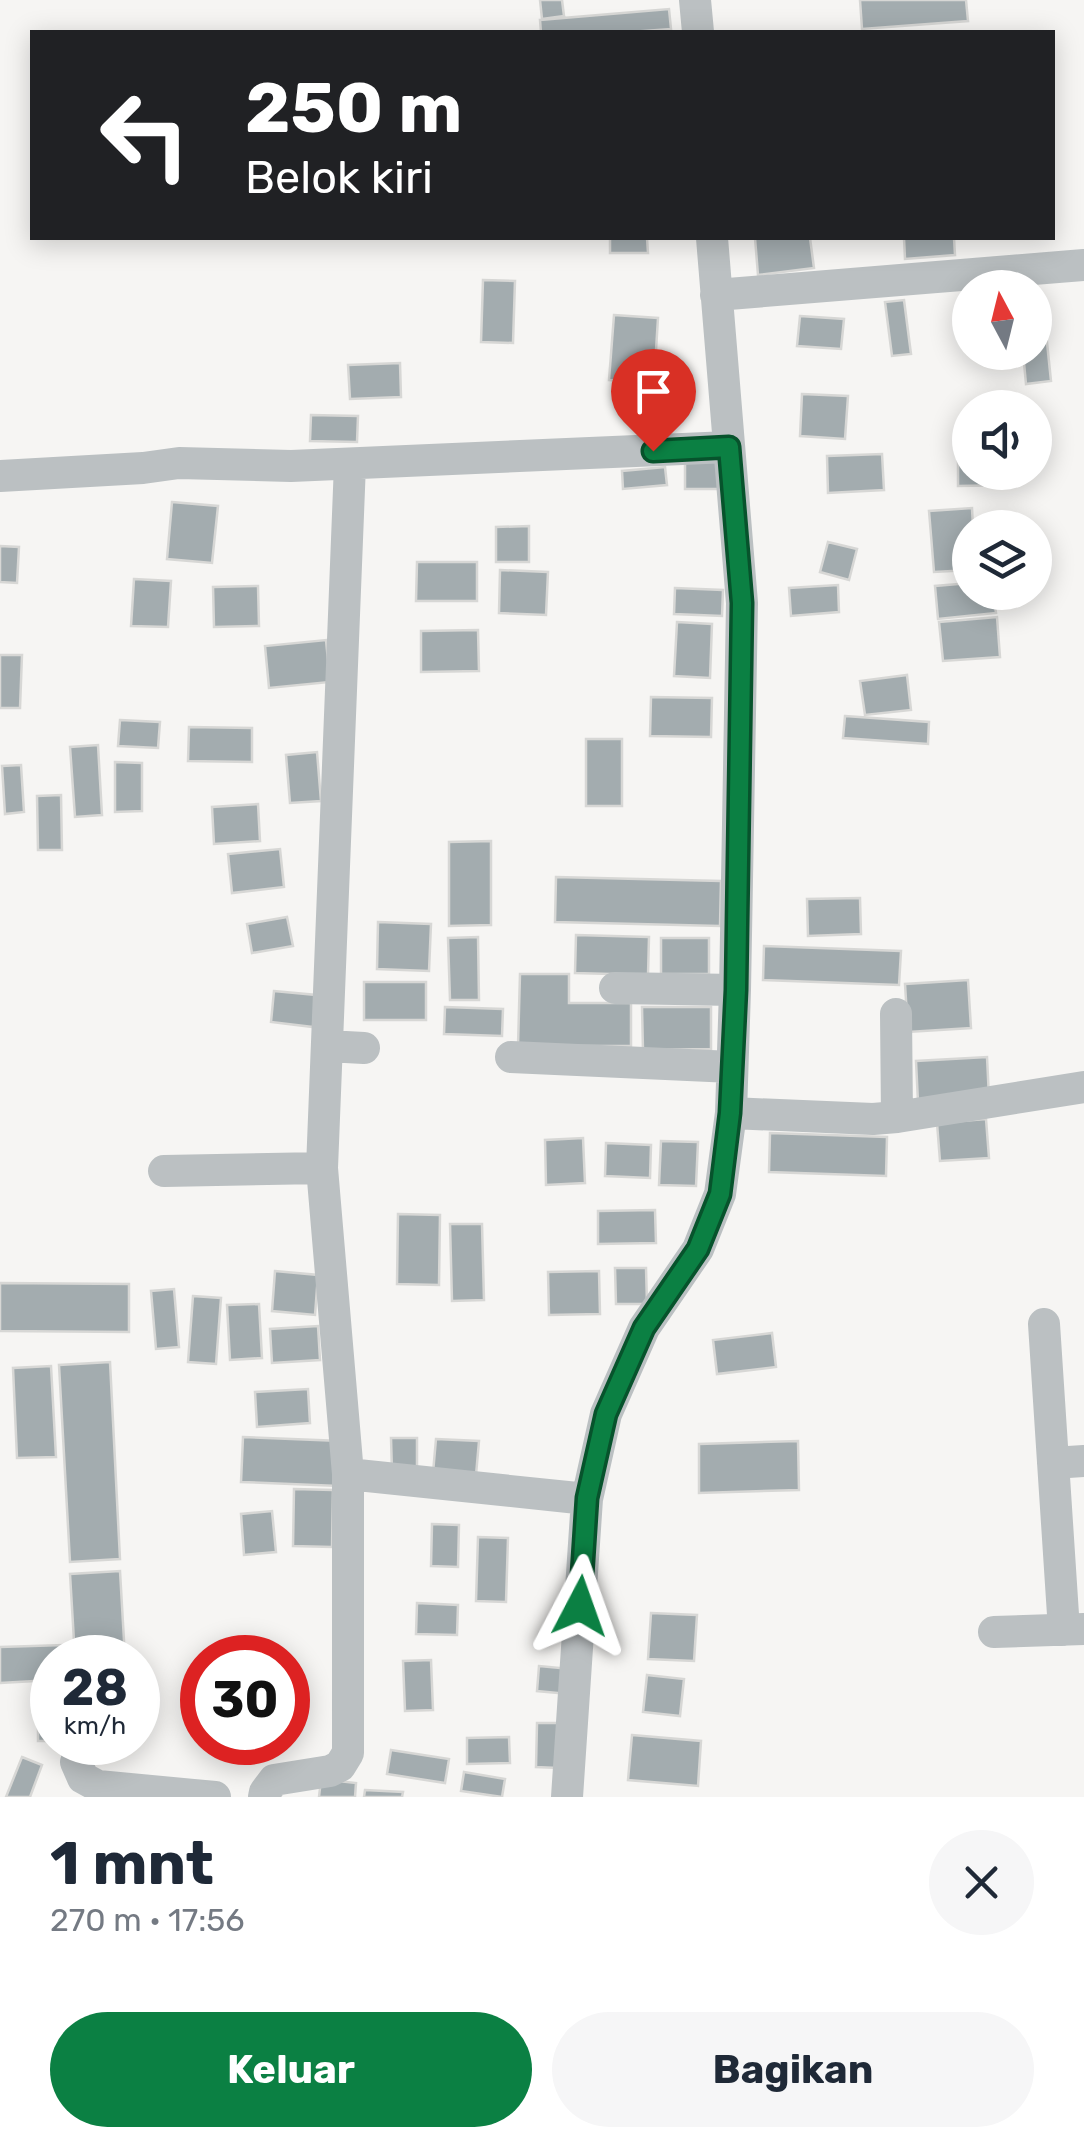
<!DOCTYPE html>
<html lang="id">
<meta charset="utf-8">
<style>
:root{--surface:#fff;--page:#f6f6f7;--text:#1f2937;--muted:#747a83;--accent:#0b8043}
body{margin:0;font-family:Rubik,sans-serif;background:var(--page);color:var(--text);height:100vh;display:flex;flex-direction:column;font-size:38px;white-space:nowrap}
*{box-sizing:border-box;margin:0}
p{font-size:32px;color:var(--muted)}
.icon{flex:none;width:55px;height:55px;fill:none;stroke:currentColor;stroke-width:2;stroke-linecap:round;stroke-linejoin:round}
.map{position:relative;height:1797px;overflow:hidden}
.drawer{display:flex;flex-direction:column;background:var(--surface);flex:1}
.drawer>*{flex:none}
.banner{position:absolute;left:30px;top:30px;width:1025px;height:210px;border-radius:0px;box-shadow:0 5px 25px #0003;background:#202124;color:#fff;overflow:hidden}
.needle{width:65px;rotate:353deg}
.buttons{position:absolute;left:952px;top:270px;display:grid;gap:20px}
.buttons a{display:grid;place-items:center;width:100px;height:100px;border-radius:50%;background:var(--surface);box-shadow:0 5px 25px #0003;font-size:50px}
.speed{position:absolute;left:30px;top:1635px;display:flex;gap:20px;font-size:50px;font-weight:700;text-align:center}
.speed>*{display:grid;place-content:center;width:130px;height:130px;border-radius:50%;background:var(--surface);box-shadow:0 5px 25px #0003;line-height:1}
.speed small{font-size:25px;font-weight:400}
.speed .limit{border:15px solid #d22;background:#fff;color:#111}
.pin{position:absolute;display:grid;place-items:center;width:85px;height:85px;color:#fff;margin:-102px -42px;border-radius:50% 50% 50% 0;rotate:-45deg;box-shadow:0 0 10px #0007}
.pin .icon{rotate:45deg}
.me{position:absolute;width:110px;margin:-55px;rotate:4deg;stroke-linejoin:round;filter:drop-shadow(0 0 8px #0008)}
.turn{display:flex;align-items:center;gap:35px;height:210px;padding:0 50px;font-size:45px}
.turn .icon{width:130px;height:130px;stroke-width:2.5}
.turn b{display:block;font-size:70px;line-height:85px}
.round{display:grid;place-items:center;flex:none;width:105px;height:105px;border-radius:52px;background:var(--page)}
.summary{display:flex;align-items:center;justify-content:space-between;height:170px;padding:0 50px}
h1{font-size:60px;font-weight:700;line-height:75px}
.primary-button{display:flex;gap:20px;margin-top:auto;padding:20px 50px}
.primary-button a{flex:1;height:115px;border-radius:60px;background:var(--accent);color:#fff;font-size:40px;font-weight:700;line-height:115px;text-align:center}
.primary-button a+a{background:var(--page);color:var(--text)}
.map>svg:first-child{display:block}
.building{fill:#a3acaf;stroke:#d7d7d5;stroke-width:2.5}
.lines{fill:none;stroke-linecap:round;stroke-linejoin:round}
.minor{stroke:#bbc0c2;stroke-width:32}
.route-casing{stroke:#07532c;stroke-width:25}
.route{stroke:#0b8043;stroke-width:18}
</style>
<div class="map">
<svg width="1084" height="1797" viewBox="0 0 1084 1797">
<rect width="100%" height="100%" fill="#f6f5f3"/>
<path class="building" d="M540,0h22l2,16 -22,3z
M860,0h106l2,21 -106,8z
M669,9l2,20 -41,3h-89l-1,-12z
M610,238h37l1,15h-38z
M755,238h55l4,30 -56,7z
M904,238h50l1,17 -50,4z
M483,280l32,1 -2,62 -32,-1z
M904,300l7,54 -19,2 -7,-54z
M614,315l44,3 -4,65 -45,-3z
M800,316l44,3 -3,30 -44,-3z
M1045,323l6,58 -25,3 -3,-32h12v-28z
M400,363l1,34 -51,2 -2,-34z
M802,394l46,2 -3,43 -45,-3z
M311,415l47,1 -1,26 -47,-1z
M882,454l2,36 -56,3 -1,-37z
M958,455h12v17h43v13l-55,1z
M685,461h44v28h-44z
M665,467l2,18 -44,4 -1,-18z
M172,502l46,4 -6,57 -45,-4z
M972,508l1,20h-3v42l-36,2 -5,-61z
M529,526v36h-33v-35z
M828,542l29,7 -8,31 -29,-8z
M0,546l19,1 -2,36 -17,-1z
M417,562h60v39h-61z
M500,570l48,2 -2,43 -47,-2z
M134,579l37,2 -3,46 -37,-1z
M970,583v9h23l3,21 -58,6 -3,-33z
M838,585l1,27 -48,4 -2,-28z
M258,586l1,40 -45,1 -1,-40z
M675,588l48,2 -1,26 -48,-2z
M997,617l3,40 -57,4 -4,-39z
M677,622l35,2 -2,54 -36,-2z
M478,630l1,41 -58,1v-41z
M326,640l4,42 -61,6 -4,-42z
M0,655h22l-2,53h-20z
M907,675l4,35 -46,5 -5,-34z
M651,697l61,1 -1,39 -61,-1z
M845,716l84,6 -1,22 -85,-6z
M120,720l40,2 -2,26 -40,-2z
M189,727l63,1v34l-64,-1z
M586,739h36v67h-36z
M98,745l4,70 -27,2 -5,-70z
M317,752l4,49 -31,2 -4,-48z
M115,762l27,1v48l-27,1z
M21,765l3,47 -19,2 -3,-48z
M61,795l1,55h-24l-1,-54z
M258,804l2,37 -46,3 -2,-37z
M491,841v84l-42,1v-84z
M280,849l4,38 -52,6 -4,-39z
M556,877l165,4 -1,45 -165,-4z
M860,898l1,36 -53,2 -1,-37z
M287,917l6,29 -41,7 -5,-29z
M378,922l53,2 -2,47 -52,-2z
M576,935l73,2 -1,38 -73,-2z
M478,937l1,63h-29l-2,-62z
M661,938h48v36h-48z
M764,946l137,5 -2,34 -136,-5z
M520,974h49v29h62v43h-113z
M968,980l3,48 -63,4 -3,-48z
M364,982h62v38h-62z
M274,991l42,4 -3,32 -42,-5z
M445,1007l58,2 -1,27 -58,-2z
M642,1007h69v42l-68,1z
M987,1057l2,41 -71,4 -2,-41z
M986,1119l3,39 -49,3 -3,-38z
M770,1133l117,4 -1,39 -117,-4z
M583,1138l2,45 -39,2 -1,-45z
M661,1141l37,1 -2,44 -37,-1z
M606,1143l45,2 -1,33 -45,-2z
M655,1210l1,33 -58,1v-33z
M398,1214l42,1 -1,70 -42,-1z
M450,1224h32l2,76 -32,1z
M615,1268h31l1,36h-31z
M275,1271l43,4 -3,40 -43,-4z
M599,1271l1,43 -51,1 -1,-43z
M0,1283l129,1v48l-129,-1z
M174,1289l5,58 -23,2 -5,-58z
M193,1296l28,2 -5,66 -28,-2z
M259,1304l3,54 -32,2 -3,-55z
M318,1326l2,34 -48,3 -2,-34z
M772,1333l4,34 -59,7 -4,-34z
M110,1362l10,197 -50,3 -11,-197z
M51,1366l5,91 -39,1 -4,-90z
M308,1389l2,34 -53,4 -2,-35z
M243,1437l98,4 -2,45 -98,-4z
M391,1438h26v34h-25z
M436,1439l43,2 -3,34 -43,-2z
M798,1441l1,49 -100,3v-49z
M294,1489l39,1 -1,57 -39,-1z
M272,1511l4,41 -32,3 -3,-41z
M432,1524l27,1 -1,42 -27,-1z
M478,1537l30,1 -2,64 -30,-1z
M120,1571l5,87h-50l-5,-84z
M417,1603l41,2 -1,30 -41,-1z
M651,1613l46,2 -3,46 -46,-2z
M64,1645l1,13h-13v22l-52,3v-36z
M431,1660l2,50 -28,1 -2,-50z
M539,1666l32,3 -3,25 -31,-3z
M647,1675l37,4 -4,37 -37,-4z
M52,1719v22h-14v-21z
M537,1723h22l-1,45 -22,-1z
M632,1735l69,6 -3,45 -70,-6z
M509,1737l1,26 -43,1v-26z
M236,1742h46v5l-46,-1z
M391,1750l58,9 -4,24 -58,-9z
M22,1757l20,8 -12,32h-24z
M464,1772l41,7 -3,18 -41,-6z
M321,1779l35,4 -1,14h-36z
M365,1790l38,2 -1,5h-38z"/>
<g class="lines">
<path class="minor" d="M695,0l3,32
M716,295l368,-30
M0,476l143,-8 36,-5 112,3 438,-19
M615,988l120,2
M327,1046l37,2
M511,1057l221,10
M731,1113l142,6 24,-2 -1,-103
M897,1117l187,-30
M164,1171l158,-3
M1044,1324l20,306
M1053,1463l31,-2
M348,1474l239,25
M994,1632l90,-3
M76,1762l7,16 15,8 117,11
M264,1797l1,-5 9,-12 56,-9 10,-5 8,-13v-279l-26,-306 28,-704
M567,1797l20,-298 19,-85 38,-86 54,-79 22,-55 11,-81 4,-123 7,-387 -30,-365"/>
</g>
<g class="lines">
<defs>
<path id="route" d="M580,1606l7,-108 19,-84 38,-86 54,-79 22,-55 10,-81 6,-123 6,-387 -13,-156 -76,4"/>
</defs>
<use href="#route" class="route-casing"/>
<use href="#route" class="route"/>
</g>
</svg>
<div class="buttons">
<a><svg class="needle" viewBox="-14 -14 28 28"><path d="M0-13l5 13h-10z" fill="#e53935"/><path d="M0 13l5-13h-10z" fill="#747a83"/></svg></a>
<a><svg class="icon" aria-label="sound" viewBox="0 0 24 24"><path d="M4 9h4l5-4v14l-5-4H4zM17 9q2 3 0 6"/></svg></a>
<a><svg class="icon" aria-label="layers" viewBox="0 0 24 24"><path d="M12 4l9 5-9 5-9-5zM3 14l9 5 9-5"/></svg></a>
</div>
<div class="speed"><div>28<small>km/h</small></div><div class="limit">30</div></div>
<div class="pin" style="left:653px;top:451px;background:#d93025"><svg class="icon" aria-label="arrive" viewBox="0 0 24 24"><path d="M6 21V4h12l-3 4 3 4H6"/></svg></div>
<svg class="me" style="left:580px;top:1606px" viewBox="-20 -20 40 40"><path d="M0-17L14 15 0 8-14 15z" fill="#0b8043" stroke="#fff" stroke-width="4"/></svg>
<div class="banner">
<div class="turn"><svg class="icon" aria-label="left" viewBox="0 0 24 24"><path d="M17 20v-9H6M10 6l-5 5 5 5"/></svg><div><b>250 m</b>Belok kiri</div></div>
</div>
</div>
<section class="drawer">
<div class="summary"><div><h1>1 mnt</h1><p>270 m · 17:56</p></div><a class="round"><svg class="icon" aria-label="close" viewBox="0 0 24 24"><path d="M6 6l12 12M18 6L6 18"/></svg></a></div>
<div class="primary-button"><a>Keluar</a><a>Bagikan</a></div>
</section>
